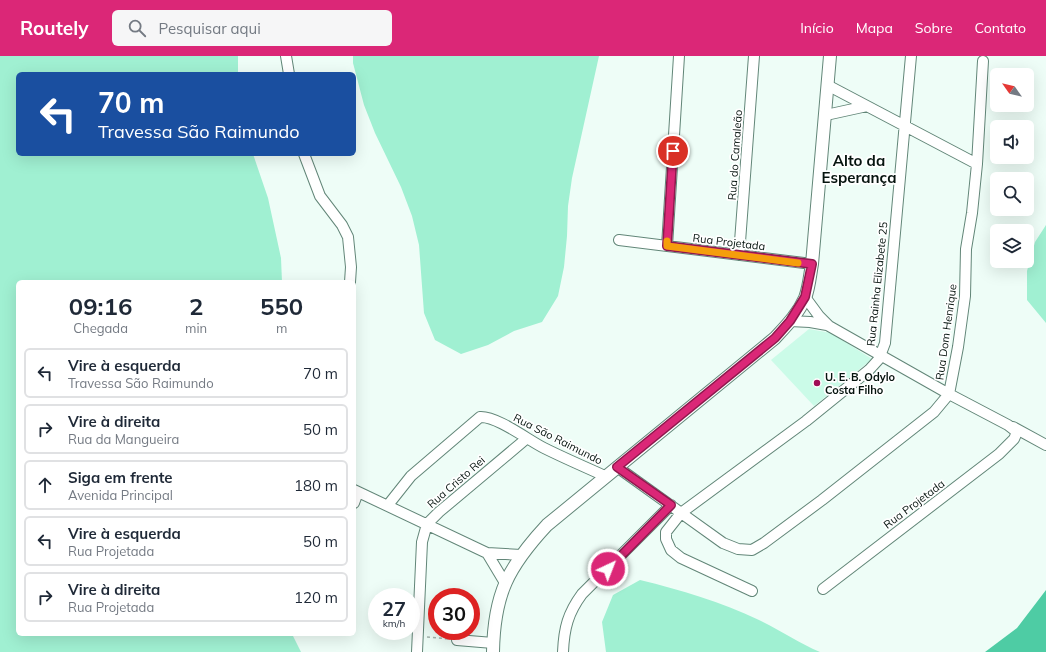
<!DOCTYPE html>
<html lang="pt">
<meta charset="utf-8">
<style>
:root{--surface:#fff;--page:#f6f6f7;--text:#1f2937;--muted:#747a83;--line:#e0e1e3;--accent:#db2777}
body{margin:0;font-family:Mulish,sans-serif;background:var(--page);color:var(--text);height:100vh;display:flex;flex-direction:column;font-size:15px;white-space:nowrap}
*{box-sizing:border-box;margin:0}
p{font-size:13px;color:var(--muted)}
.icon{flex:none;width:22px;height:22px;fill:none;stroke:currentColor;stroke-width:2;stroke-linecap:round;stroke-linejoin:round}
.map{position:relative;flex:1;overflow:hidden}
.side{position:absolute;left:16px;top:224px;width:340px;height:356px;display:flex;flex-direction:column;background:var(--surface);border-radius:6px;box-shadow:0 4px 16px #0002}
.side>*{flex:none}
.banner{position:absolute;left:16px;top:16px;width:340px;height:84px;border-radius:6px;box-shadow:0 4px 16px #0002;background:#1a4fa0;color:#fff;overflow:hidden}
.needle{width:26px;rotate:304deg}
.tools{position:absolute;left:990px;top:12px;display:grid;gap:8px}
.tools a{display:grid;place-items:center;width:44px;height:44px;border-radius:6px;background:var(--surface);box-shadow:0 4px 16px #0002;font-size:20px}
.speed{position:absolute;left:368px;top:532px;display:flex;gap:8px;font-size:20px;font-weight:700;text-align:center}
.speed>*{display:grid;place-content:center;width:52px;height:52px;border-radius:50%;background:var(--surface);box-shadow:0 4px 16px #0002;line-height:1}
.speed small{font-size:10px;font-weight:400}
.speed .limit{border:6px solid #d22;background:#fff;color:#111}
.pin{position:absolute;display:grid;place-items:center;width:34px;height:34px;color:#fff;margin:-17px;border:2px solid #fff;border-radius:50%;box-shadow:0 1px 4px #0007}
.me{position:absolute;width:44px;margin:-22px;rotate:43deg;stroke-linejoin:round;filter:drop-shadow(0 0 3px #0008)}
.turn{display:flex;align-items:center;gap:14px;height:84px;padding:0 16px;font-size:18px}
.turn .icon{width:52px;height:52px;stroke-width:2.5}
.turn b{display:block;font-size:28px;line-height:34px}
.eta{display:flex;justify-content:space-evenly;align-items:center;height:68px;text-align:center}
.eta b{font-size:24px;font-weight:700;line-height:28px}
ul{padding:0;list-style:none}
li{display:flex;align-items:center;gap:12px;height:50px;margin:0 8px 6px;padding:0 8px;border:2px solid var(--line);border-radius:6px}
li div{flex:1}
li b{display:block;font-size:15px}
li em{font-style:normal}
header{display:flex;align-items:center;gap:24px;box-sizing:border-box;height:56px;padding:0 20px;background:var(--accent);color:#fff}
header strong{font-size:19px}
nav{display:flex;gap:22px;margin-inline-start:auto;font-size:14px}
.search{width:280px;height:36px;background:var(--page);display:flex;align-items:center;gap:10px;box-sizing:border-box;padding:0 14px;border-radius:6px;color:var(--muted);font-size:15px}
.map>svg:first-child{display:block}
.built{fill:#cbfbe8}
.green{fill:#a0f0d2}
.water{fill:#4ecca4}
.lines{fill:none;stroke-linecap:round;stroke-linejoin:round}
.minor-casing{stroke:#628678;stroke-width:12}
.tertiary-casing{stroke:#628678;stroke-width:14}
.path{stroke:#a3b2ac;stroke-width:1.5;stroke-dasharray:3 3;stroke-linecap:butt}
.minor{stroke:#fff;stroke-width:10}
.tertiary{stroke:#fff;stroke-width:12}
.route-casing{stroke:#8e194d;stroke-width:10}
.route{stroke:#db2777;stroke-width:7}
.slow{stroke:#f59e0b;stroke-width:7}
.poi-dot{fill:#a00d55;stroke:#fff;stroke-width:1.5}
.labels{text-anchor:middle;stroke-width:3.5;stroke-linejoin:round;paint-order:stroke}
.street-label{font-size:11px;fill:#06140f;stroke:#fff}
.poi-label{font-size:11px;font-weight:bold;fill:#06140f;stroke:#fff;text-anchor:start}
.district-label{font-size:15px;font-weight:bold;fill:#06140f;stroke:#fff}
</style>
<header>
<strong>Routely</strong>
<div class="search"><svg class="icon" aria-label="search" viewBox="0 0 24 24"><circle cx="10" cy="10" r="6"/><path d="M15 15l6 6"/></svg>Pesquisar aqui</div>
<nav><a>Início</a><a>Mapa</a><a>Sobre</a><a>Contato</a></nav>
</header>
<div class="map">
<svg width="1046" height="596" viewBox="0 0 1046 596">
<rect width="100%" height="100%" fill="#eefdf7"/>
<path class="built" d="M809,273l22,4 41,26 -58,47 -43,-46z"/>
<path class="green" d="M0,0h238v18h-220v80h235l15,44 13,60 1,24h-264v352h274l9,18h-301z
M353,0h246l-27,122 -4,28 -1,30 -3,31 -6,29 -16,26 -28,9 -26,14 -27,9 -26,-14 -11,-27 -5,-68 -7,-29 -11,-29 -26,-54 -11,-28 -11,-42z
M1046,169v98l-19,-23v-29l8,-29z
M640,524c41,10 81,22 119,40 21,10 40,23 61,32h-214l-4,-30 11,-27z"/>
<path class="water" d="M1046,534v62h-61l32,-24z"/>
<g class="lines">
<defs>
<path id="minor" d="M286,0l3,18
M829,30l148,78
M826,59l41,-9
M304,98l16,42 22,29 6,12 3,30 -1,15
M619,184l193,24
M667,190l12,-190
M739,199l15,-199
M805,241l14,19 10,10 120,68 59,31 9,7 -3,7 -15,15 -176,135
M790,265l20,1 17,3
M1013,371l33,18
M617,411l106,76 15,6 14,1 12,-7 58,-43 112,-88 15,-18 9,-47 7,-51 1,-47 6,-36 5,-49 6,-103
M354,434l133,63 34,2
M354,447l4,-11
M388,449l23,-29 69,-59c17,-1 48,23 64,31 20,10 41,19 61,28
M487,497l18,30
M752,535l-71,-33 -10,-8 -5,-11v-7l15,-19 125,-92 63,-51 10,-11 6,-16 26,-287
M457,584l36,3
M417,596l5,-110 5,-18 12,-12 87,-73
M563,596c1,-24 5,-39 19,-58l89,-89"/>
<path id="tertiary" d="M493,596c1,-58 15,-85 54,-127l228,-187c11,-12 23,-24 30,-40 4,-10 5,-23 7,-34l18,-208"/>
</defs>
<use href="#minor" class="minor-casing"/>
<use href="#tertiary" class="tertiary-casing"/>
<path class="path" d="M427,581l22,2"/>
<use href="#minor" class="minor"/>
<use href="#tertiary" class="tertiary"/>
</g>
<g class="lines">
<defs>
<path id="route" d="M608,513l63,-64 -54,-38 158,-129 15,-17 15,-24 7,-33 -145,-18 6,-95"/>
</defs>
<use href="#route" class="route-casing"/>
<use href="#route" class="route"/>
<path class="slow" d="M667,185v5l131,17"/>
</g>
<circle class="poi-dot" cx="817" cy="327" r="4"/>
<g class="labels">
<g class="street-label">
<text transform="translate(735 99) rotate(-86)" y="4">Rua do Camaleão</text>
<text transform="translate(729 186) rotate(7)" y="4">Rua Projetada</text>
<text transform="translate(877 228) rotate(-84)" y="4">Rua Rainha Elizabete 25</text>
<text transform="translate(946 276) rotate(-82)" y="4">Rua Dom Henrique</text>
<text transform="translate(558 383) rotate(27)" y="4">Rua São Raimundo</text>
<text transform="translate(456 426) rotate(-41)" y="4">Rua Cristo Rei</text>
<text transform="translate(914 448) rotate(-37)" y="4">Rua Projetada</text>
</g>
<g class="poi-label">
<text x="825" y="325">U. E. B. Odylo<tspan x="825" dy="13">Costa Filho</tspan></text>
</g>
<g class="district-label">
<text x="859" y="110">Alto da<tspan x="859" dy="17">Esperança</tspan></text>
</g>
</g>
</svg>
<div class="tools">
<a><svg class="needle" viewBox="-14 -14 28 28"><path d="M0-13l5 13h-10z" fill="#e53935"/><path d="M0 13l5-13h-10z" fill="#747a83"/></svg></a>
<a><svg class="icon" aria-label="sound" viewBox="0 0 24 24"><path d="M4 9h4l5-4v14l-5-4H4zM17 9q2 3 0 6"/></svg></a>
<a><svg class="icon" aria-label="search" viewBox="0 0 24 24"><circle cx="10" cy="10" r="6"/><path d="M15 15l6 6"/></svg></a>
<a><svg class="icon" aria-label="layers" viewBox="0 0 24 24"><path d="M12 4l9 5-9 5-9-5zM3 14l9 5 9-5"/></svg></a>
</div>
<div class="speed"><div>27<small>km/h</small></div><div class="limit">30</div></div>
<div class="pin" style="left:673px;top:95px;background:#d93025"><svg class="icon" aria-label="arrive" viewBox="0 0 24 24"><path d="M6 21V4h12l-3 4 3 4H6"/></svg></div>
<svg class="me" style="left:608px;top:513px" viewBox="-20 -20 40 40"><circle r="17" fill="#db2777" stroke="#fff" stroke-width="3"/><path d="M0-11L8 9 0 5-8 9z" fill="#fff"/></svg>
<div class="banner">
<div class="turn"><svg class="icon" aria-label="left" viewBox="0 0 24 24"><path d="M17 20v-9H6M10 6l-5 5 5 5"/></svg><div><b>70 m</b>Travessa São Raimundo</div></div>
</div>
<section class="side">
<div class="eta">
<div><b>09:16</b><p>Chegada</p></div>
<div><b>2</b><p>min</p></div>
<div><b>550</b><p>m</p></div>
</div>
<ul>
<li><svg class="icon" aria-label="left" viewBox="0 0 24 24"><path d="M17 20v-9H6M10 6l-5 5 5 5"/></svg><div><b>Vire à esquerda</b><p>Travessa São Raimundo</p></div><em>70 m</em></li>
<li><svg class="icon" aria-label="right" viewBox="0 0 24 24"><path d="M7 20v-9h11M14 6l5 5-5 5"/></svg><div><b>Vire à direita</b><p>Rua da Mangueira</p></div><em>50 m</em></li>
<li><svg class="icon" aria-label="ahead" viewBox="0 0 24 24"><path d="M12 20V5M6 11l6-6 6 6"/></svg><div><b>Siga em frente</b><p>Avenida Principal</p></div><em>180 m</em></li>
<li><svg class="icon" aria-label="left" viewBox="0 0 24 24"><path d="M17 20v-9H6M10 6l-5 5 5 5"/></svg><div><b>Vire à esquerda</b><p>Rua Projetada</p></div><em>50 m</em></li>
<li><svg class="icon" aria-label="right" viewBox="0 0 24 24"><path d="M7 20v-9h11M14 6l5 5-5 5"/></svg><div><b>Vire à direita</b><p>Rua Projetada</p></div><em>120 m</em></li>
</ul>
</section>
</div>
